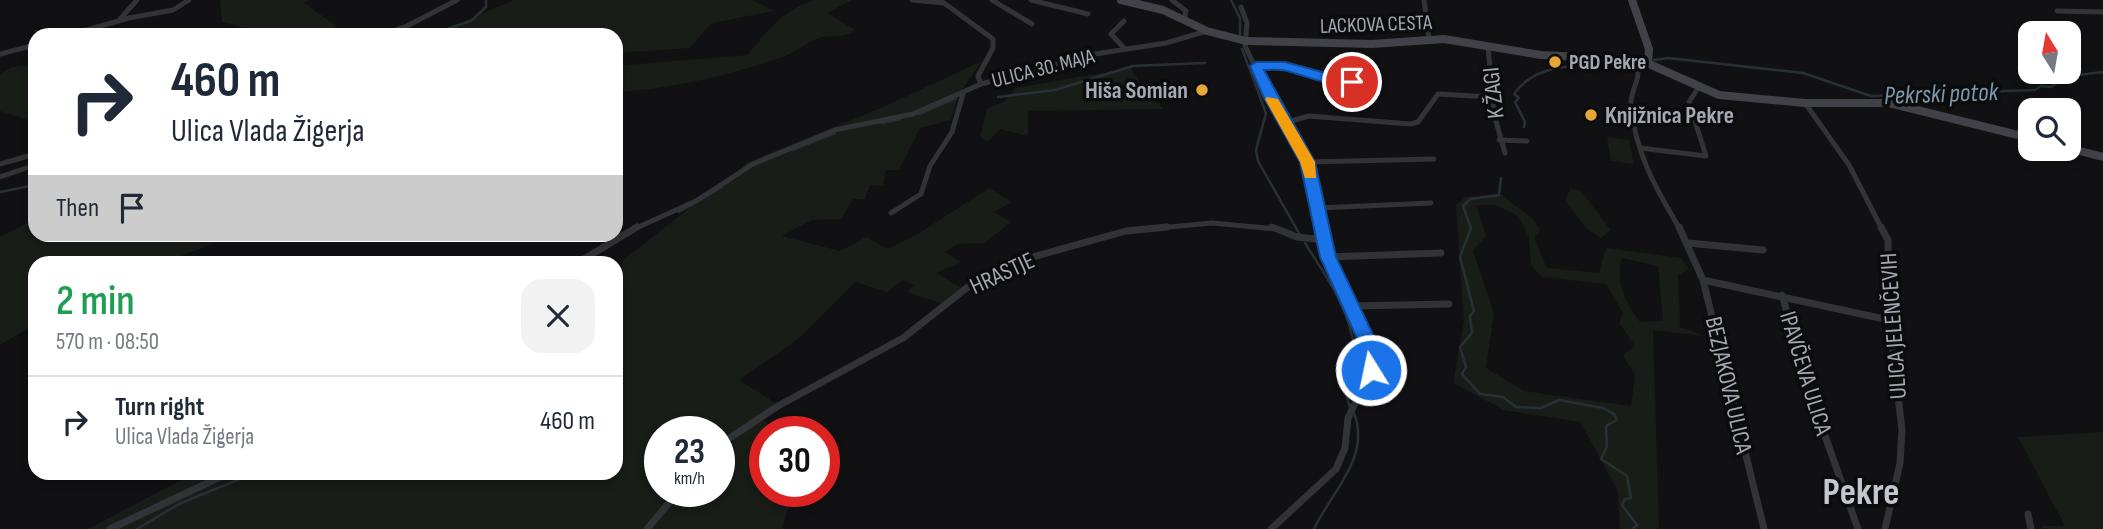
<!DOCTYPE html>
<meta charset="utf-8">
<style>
:root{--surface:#fff;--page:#f2f2f3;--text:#1f2937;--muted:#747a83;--line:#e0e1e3}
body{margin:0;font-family:"Sofia Sans Condensed",sans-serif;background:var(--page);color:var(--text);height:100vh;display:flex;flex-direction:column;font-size:26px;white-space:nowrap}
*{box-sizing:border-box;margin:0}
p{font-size:23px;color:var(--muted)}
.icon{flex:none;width:38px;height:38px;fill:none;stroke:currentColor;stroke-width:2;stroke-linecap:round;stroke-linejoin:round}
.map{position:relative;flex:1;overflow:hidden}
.details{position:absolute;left:28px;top:256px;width:595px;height:224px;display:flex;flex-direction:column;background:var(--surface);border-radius:21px;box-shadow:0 4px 10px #0003}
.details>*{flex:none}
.guide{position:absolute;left:28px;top:28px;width:595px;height:214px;border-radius:21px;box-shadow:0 4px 10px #0003;background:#fff;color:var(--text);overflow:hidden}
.needle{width:46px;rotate:349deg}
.tools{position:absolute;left:2018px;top:21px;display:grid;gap:14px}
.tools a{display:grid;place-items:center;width:63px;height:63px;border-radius:14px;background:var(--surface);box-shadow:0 4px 10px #0003;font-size:35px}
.speed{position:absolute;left:644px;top:416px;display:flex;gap:14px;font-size:35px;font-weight:700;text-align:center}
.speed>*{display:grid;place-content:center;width:91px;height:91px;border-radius:50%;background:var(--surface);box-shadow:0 4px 10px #0003;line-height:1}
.speed small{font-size:18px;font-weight:400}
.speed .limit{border:10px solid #d22;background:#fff;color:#111}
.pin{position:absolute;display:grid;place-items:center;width:60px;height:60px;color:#fff;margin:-30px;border:4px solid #fff;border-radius:50%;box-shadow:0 2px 7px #0007}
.me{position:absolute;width:77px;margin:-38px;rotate:350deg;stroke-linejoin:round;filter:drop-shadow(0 0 5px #0008)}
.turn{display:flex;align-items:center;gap:24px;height:147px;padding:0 28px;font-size:32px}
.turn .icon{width:91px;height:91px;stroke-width:2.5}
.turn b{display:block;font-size:49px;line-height:60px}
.then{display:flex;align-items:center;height:66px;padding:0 28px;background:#0003;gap:14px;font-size:26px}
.round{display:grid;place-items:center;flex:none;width:74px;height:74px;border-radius:21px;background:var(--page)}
.headline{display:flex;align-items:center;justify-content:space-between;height:119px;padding:0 28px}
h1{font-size:42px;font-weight:600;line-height:52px;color:#1e9e55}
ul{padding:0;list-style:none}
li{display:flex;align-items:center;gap:21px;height:91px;padding:0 28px;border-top:2px solid var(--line)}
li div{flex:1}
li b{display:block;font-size:26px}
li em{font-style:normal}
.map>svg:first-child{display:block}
.green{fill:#181d18;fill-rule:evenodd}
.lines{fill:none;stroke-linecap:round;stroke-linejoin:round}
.stream{stroke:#283035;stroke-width:2.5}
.street-far1{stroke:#323337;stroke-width:5}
.street{stroke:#323337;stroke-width:7}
.secondary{stroke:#414247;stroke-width:8}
.route{fill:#1a73e8;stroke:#114b97;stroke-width:2}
.slow{fill:#f59e0b}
.poi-dot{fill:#e5a836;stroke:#0c0c0d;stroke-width:2.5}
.labels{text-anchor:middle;stroke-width:7;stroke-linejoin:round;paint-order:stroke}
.far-street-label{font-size:21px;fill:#a3a8b2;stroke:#0c0c0d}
.far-poi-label{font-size:21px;font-weight:bold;fill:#a3a8b2;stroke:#0c0c0d;text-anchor:start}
.poi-label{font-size:24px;font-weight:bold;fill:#a3a8b2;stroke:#0c0c0d;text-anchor:end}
.street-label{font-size:24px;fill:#a3a8b2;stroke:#0c0c0d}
.water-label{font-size:26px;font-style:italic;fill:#7c96ac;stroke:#0c0c0d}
.near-district-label{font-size:38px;font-weight:bold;fill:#c4c7cf;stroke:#0c0c0d}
</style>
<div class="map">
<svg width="2103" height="529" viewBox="0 0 2103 529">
<rect width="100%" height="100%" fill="#111113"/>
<path class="green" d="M220,0h90l-6,3 34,24c-37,18 -78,4 -116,-5z
M514,0h238l22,11 -62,12 -23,25 -73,5v-18h-186z
M813,0h39l-25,13 28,17c-11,9 -24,4 -36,8 -12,4 -22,13 -34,18 -54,19 -112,33 -169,36v-26l132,-11c19,-25 35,-44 65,-55z
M982,61l-23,33 -8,26 -31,8 -21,42h-13l-3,16 -13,-1 -5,14h-12l-12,20 -29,1 -30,16 58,15 26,-14 22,12 30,-15 71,-46 23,14 -18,10 17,10 -27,21 -26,1 -13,8 16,10 -25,11 26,15 -19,16 -36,-12 7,-7 -11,-5 -16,12 -31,-10 -58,57 -59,41 38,24 -52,32 -32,-20 -21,16h-12v60h59v-43l44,-31 12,14h-10v60h52l-29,17 -6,20h-694l93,-49 32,-7 403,-1v-202l11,-13 121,-95 133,-54z
M35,64v58l-35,-11v-36l12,-8z
M1131,68l14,23 19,18 -136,2v25l-28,-7 -12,13 -8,-5 7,-28 18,-8 10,-13z
M1607,137l22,3 5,24 -23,-3z
M1570,188l12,4 29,38 -10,8 -15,-10 -20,-27z
M1503,195c16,18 24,12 37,35l-6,8 13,30 52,5 7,-25 75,10 8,11 -11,6 2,52 24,9 -51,-6 6,199h-39l-2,-38 -38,-69 -76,-12 -51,-27 11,-61 -8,-117 9,-8zM1476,205h20l22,11 11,21 2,28 11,12 64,7 17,29 -4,10 16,23 -12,9 12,20 -4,31 -107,-15 -38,-23 8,-55 -21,-62 13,-15zM1622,258l36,8 5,55 -23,1c-14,-18 -25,-41 -18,-64z
M35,219v15l199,1 -68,27h-131v62l-35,21v-108z
M2103,432v97h-60l-1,-3h23l-47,-89z"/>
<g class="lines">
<path class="stream" d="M1231,0l9,18v18
M429,35l42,-14 15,-14v-7
M1242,49l24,64 -10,37 2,11 42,74
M1654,60l14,-2 135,15 68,23 164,-6 6,-4 10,1 19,-11 33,-4
M998,97l57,-7 78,-24 72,-3
M919,114l37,-16
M882,123l18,-4
M1524,127l1,-5 -10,-20 4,-4 -5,-4c25,-36 75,-27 114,-29
M792,150l43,-17
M1501,178l-2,17 -29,4 -7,7 8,22 -11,29 14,54 -4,5 2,17 -12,14 6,20 -4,7 18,20 23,3 13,10 25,1 18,-8 44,8 11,6 3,6 -11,6 1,20 -6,13 26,17 4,22 -6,1 -3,6 15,20 -5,4
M0,192l35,-7
M679,212l43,-25
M1305,243c20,32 45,66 49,105 2,22 -14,37 -4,59
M137,529l42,-25 78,-32
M1314,529c18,-38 57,-72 40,-116"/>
<path class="street-far1" d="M912,0l32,3
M940,0l53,39v9l-15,28 3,8
M992,0l40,24
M1031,0l57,14
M1172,0l14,11 -2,9
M1424,0l5,39
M1241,7l6,16 -2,23 24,50 39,66 14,67
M2057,11l46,1
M120,19l17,-19
M1124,21l-13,13 14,15
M69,35l60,-17 44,-8 16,-10
M381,35l26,-9 50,-26
M1488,46l6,68 11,39
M0,54l35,-9
M1256,66h29l52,15 41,3
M1637,66c4,13 -6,24 -6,37 3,48 25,86 49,126
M1805,103l44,62 33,64
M1284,123l25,-7 101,8 8,-2 20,-28 53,3
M1499,140l28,1
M1640,148l66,8 -17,-54 9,-14
M1308,162l126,-3
M0,164l35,-10
M0,177l35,-12
M1318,208l113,-5
M891,213l30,-19 9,-28 22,-34 11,-38
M634,229l62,-28 57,-37 82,-34 78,-16 68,-30 114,-30 71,-11 41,-12
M1149,229l63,-6 64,6"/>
<path class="street" d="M1272,227l25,10 27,3
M1679,227l24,53 61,249
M1881,227l7,13 1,80 13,110 -2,33 -15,66
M1688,243l75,7
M1328,257l113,-4
M579,262l58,-35
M1703,280l186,40
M1782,295l36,121 40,113
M1352,306l97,-2
M719,445l59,-39 125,-68 70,-55 38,-20 115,-32 41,-4
M2028,514l3,15
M110,529l121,-57
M647,529l31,-37
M1271,529l65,-60 9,-21 3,-30 23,-48 -2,-25 -41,-88 -6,-30"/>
<path class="secondary" d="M1121,0l42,10 44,21 39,10 126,3 72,-5 97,16 99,5 79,35 86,8h84l141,35
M1632,0l17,49 -1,14
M2068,148l35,9"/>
</g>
<path class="route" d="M1285,62l74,20c-14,11 -55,-7 -72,-11 -7,-2 -15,-1 -23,-1l51,92 21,95 42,88 2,25 -9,6 -9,-6 -2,-25 -40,-88 -20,-95 -37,-66 -13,-30 6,-4z"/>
<path class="slow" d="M1267,97l11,2 37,63 1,16h-11l-5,-16 -35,-63z"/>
<g class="poi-dot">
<circle cx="1555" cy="62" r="7"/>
<circle cx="1202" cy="90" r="7"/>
<circle cx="1591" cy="115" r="7"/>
</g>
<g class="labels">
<g class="far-street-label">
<text transform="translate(1376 24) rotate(-2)" y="7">LACKOVA CESTA</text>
<text transform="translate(1043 68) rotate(-14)" y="7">ULICA 30. MAJA</text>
</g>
<g class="far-poi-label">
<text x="1569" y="69">PGD Pekre</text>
</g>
<g class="poi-label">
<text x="1188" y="98">Hiša Somian</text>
<text x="1605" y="123" text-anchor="start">Knjižnica Pekre</text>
</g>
<g class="street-label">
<text transform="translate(1493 93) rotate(-96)" y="8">K ŽAGI</text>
<text transform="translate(1002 273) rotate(-25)" y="8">HRASTJE</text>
<text transform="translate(1893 326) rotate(-94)" y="8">ULICA JELENČEVIH</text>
<text transform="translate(1806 373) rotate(73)" y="8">IPAVČEVA ULICA</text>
<text transform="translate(1729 385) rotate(77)" y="8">BEZJAKOVA ULICA</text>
</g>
<g class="water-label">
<text transform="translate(1941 93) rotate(-2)" y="9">Pekrski potok</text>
</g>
<g class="near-district-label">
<text x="1861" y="504">Pekre</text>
</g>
</g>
</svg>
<div class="tools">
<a><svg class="needle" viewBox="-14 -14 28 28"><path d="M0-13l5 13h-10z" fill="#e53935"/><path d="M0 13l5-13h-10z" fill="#747a83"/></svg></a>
<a><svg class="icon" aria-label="search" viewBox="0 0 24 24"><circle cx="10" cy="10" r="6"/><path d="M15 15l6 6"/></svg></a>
</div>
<div class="speed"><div>23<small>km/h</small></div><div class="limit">30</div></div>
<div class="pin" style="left:1352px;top:82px;background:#d93025"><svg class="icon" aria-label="arrive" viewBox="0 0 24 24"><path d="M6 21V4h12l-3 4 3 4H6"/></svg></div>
<svg class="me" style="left:1371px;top:370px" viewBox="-20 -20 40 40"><circle r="17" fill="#1a73e8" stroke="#fff" stroke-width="3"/><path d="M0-11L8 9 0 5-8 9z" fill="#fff"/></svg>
<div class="guide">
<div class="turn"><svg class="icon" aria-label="right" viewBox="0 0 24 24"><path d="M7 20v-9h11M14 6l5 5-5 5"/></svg><div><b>460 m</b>Ulica Vlada Žigerja</div></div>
<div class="then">Then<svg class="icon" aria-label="arrive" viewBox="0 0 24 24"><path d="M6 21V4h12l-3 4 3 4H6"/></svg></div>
</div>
<section class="details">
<div class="headline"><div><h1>2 min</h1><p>570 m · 08:50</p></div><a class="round"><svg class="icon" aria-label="close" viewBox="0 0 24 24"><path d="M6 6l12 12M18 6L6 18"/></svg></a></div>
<ul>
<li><svg class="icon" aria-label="right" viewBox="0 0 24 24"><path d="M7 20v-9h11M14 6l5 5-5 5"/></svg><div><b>Turn right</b><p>Ulica Vlada Žigerja</p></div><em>460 m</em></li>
</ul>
</section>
</div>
